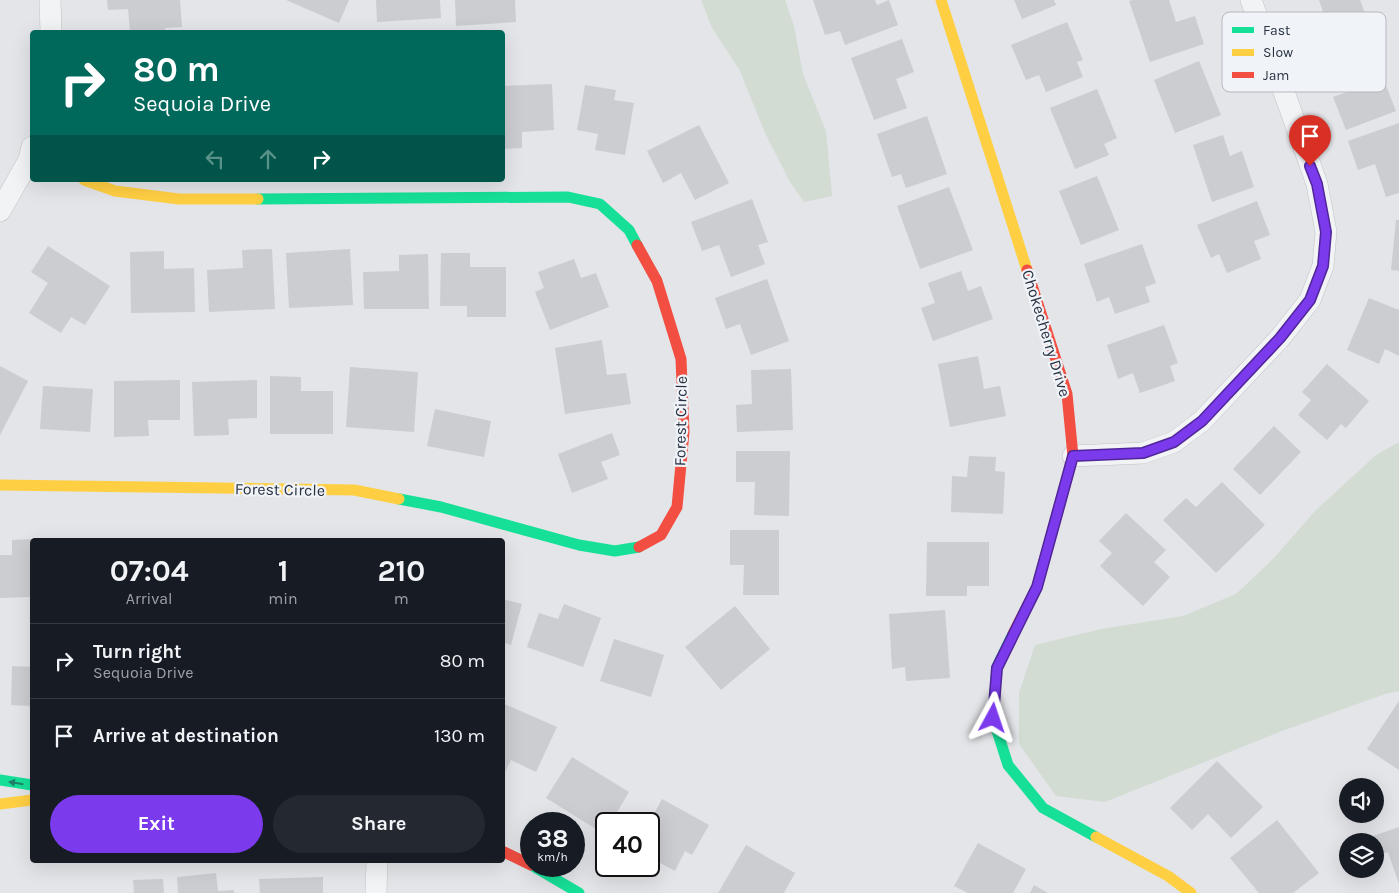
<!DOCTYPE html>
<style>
:root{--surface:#171b24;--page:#242831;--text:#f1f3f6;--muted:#9ea1a6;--line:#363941;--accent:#7c3aed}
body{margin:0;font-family:Karla,sans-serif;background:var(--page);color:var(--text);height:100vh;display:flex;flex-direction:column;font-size:19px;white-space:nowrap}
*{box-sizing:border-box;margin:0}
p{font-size:16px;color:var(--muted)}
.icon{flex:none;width:28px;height:28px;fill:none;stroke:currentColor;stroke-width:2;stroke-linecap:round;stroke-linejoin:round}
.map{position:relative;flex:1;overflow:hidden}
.details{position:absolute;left:30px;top:538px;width:475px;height:325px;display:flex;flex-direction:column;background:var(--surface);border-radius:5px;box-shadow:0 5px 20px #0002}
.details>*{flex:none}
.banner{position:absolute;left:30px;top:30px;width:475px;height:152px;border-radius:5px;box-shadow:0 5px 20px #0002;background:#00695c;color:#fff;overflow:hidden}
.fabs{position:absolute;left:1339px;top:778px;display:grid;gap:10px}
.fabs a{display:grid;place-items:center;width:45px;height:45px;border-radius:50%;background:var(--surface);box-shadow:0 5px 20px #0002;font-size:25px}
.speed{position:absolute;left:520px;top:812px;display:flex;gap:10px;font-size:25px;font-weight:700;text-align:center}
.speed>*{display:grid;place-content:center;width:65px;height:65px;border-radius:50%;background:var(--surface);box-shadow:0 5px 20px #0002;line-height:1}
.speed small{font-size:12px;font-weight:400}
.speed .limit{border:2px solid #111;border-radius:8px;background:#fff;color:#111}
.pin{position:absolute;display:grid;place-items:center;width:42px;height:42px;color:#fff;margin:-51px -21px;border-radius:50% 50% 50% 0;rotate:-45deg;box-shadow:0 0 5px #0007}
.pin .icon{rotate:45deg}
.me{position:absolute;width:55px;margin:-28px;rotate:5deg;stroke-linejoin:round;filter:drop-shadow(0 0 4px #0008)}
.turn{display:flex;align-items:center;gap:18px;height:105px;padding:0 20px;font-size:22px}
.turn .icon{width:65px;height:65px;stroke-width:2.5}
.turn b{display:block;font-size:35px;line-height:42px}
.lanes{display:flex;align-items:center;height:48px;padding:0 20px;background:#0003;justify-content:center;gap:25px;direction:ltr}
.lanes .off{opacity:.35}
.eta{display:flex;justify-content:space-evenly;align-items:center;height:85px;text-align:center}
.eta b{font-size:30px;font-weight:700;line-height:35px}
.primary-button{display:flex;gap:10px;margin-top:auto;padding:10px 20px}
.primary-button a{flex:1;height:58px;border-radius:30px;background:var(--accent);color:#fff;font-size:20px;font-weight:700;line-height:58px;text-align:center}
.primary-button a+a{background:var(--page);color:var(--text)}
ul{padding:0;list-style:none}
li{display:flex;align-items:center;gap:15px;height:75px;padding:0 20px;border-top:1px solid var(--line)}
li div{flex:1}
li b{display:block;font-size:19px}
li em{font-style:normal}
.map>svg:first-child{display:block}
.green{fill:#d3dcd3}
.building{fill:#cbcdd0}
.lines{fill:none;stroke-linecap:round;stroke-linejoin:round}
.street-casing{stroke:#c1c3c6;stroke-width:22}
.street{stroke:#f2f3f5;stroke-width:21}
.fast{stroke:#16e098;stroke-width:11}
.slow{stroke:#ffcf43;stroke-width:11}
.jam{stroke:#f24e42;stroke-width:11}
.oneway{fill:#208069}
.route-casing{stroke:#51269a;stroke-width:12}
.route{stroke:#7c3aed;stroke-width:9}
.labels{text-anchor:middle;stroke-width:4.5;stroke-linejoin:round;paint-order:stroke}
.street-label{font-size:16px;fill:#283242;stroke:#f0f3f7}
.key{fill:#f0f3f7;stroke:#b4b9c1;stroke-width:1}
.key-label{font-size:14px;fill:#283242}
</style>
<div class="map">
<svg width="1399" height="893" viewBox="0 0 1399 893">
<rect width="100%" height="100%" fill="#e3e5e8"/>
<path class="green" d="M701,0h84l9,26 9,48 23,57 6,65 -28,6 -14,-20 -24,-47 -27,-66 -27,-41z
M1399,442v249l-14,3 -103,37 -177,71 -49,-6 -37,-52v-51l16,-48 66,-16 82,-13 53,-22 38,-36 42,-48 60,-55z"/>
<path class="building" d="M107,0h73l2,27 -17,1v4h-35l-2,-23 -20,1z
M286,0h63l-10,23z
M376,0h64l1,18 -64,4z
M455,0h60l1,22 -60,4z
M813,0h62l2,5 12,-5 9,25 -53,20 -5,-14 -15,4z
M1014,0h40l2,5 -34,14z
M1132,0h37l7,22 19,-6 9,28 -54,18 -21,-61z
M1319,0h41l14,37 -53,20 -13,-33 17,-6z
M1067,22l16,38 -6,2 6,15 -37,15 -7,-17 -13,5 -15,-35z
M902,39l12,33 -18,7 11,29 -33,12 -23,-62z
M1372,50l24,61 -50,19 -13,-33 17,-6 -11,-28z
M1199,61l22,54 -46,18 -21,-53z
M552,84l2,46 -32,2v16l-20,1v-63z
M585,85l31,5 -2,10 20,3 -9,52 -30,-5 3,-16 -21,-4z
M1097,89l20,49 -13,6 5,11 -34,14 -25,-61z
M927,116l20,58 -41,14 -5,-14 -9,3 -15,-43z
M1399,123v70l-13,4 -11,-33 -17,6 -10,-29z
M699,125l30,58 -34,17 -14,-27 -18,10 -16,-32z
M1223,135l7,21 12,-5 12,36 -42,15 -19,-57z
M1097,176l22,54 -38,15 -22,-54z
M949,187l24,63 -53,19 -23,-63z
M752,199l16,43 -10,3 7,19 -34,13 -12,-32 -17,6 -11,-29z
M1257,201l13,34 -16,6 7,18 -34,14 -8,-19 -8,4 -14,-33z
M1396,220h3v51l-8,-1z
M1142,244l14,39 -11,4 5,15 -35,12 -6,-17 -12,5 -13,-38z
M48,246l62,40 -25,39 -14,-8 -10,16 -32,-20 19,-30 -17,-11z
M272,249l3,60 -66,3 -2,-42 36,-2 -1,-18z
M350,249l3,56 -64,3 -3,-55z
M164,251v18l30,-1 1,44 -64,1 -1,-61z
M441,253h29v14h36v50h-39v-11h-27z
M428,254l1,55h-65l-1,-37 36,-1v-16z
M574,259l7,19 15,-5 13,34 -59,23 -15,-38 9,-4 -6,-16z
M961,271l7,20 13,-5 12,33 -60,22 -12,-33 14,-5 -7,-20z
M767,279l22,62 -38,14 -11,-31 -14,5 -11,-31z
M1369,298l30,12v46l-14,-7 -6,15 -32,-14z
M1164,325l14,38 -8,3 5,15 -35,12 -7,-20 -15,6 -11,-34z
M602,340l5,35 19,-2 5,31 -66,10 -10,-66z
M978,356l6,33 16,-3 6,30 -56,11 -12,-63z
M1327,364l42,37 -23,27 -5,-4 -14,16 -29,-25 13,-15 -9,-8z
M0,366l28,15 -28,54z
M350,367l68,5 -4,60 -68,-5z
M791,369l2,61 -56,2 -1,-27 16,-1 -1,-34z
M270,376l31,1v14h32v43h-63z
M180,380v40h-32l1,16 -35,1v-56z
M257,380v38l-29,1 1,16 -35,1 -2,-54z
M43,386l50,3 -3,43 -50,-3z
M435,409l56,12 -7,36 -57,-11z
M1274,426l27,26 -41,43 -27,-26z
M612,433l8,22 -19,7 7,17 -36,14 -14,-39z
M736,451h54l-1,65 -35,-1 1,-33h-19z
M969,456l27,1 -1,14 10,1 -2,42 -52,-2 1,-36 15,1z
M1222,482l43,43 -49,48 -53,-53 23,-22 10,9z
M1126,513l40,37 -12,12 16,15 -27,29 -43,-40 12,-13 -13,-12z
M730,530h49v65h-36l1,-30h-14z
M32,539v58l-32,1v-43h12v-15z
M927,542h62v44h-22v10h-41z
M502,599l20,5 -11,41 -9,-3z
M564,604l37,14 -18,49 -56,-20 12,-34 19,6z
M735,606l35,43 -49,41 -36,-43z
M945,610l5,68 -44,3 -1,-14 -13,2 -3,-55z
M614,639l50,16 -13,42 -51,-16z
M12,666l20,1v39l-21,-1z
M1399,701v69l-32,-21z
M502,703l55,24 -21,45 -25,-12 -9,18z
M572,757l57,35 -19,32h-4v6l-2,4 -58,-36z
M1217,761l46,46 -32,31 -23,-24 -16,16 -22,-22z
M662,799l47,26 -17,30 -7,-4 -10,20 -26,-14v-34z
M1277,820l42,53 -26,20h-34l-29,-35z
M1399,827v57l-11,-32 -13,5v-16h-7l-1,-3z
M978,843l48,26 -13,24h-45l-14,-7z
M746,845l49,28 -11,20h-66z
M216,873l2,18 16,-1v3h-56l-1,-16z
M323,877v16h-63l-1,-14z
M163,879l1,14h-30l-1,-13z
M1034,885l14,8h-18z"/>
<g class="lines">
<defs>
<path id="street" d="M50,0l1,32
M0,211l29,-51 3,-13
M1073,456l70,-3 31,-11 28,-21 78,-83 30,-38 13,-34 3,-34 -9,-48 -66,-184
M376,893l1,-33"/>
</defs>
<use href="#street" class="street-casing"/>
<use href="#street" class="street"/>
<path class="fast" d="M258,199l310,-2 32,7 29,26 8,15
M399,499l42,8 138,38 36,6 24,-4
M1013,634l-16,33 -4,51 15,47 35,43 53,29
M0,780l32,5
M533,866l46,27"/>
<path class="slow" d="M941,0l86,270
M84,180l31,11 64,8h79
M0,485l354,5 45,9
M0,804l32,-4
M1096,837l72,39 23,17"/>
<path class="jam" d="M637,245l20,36 24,78 3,73 -7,75 -16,28 -22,12
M1013,634l24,-47 36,-131 -6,-62 -40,-124
M502,851l29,14"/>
</g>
<defs><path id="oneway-solid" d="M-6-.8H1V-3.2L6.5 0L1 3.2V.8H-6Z" transform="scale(1.25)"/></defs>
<use class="oneway" href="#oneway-solid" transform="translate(16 783) rotate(-171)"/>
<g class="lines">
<defs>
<path id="route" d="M993,718l4,-50 40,-81 36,-131 70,-3 31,-11 28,-21 78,-83 30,-38 13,-34 3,-34 -9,-48 -7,-18"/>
</defs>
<use href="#route" class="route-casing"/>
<use href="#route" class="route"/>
</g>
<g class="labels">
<g class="street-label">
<text transform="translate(1047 333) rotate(73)" y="6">Chokecherry Drive</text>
<text transform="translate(680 421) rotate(-89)" y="6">Forest Circle</text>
<text transform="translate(280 489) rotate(1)" y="6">Forest Circle</text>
</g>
</g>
<rect x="1222" y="12" width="164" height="80" rx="8" class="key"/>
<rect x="1232" y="27" width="22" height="6" fill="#16e098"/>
<rect x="1232" y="49" width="22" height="7" fill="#ffcf43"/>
<rect x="1232" y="72" width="22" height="6" fill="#f24e42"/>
<g class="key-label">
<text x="1263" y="35">Fast</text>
<text x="1263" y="57">Slow</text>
<text x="1263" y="80">Jam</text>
</g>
</svg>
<div class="fabs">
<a><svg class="icon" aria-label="sound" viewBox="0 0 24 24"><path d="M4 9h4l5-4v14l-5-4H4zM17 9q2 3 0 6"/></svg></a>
<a><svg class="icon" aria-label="layers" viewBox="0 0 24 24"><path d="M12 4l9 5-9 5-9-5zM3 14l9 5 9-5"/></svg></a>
</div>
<div class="speed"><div>38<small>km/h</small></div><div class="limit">40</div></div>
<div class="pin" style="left:1310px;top:166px;background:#d93025"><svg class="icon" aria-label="arrive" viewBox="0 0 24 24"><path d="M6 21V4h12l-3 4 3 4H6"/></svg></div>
<svg class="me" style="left:993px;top:718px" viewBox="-20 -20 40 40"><path d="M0-17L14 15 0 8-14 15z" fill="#7c3aed" stroke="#fff" stroke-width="4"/></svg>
<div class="banner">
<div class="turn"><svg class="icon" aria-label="right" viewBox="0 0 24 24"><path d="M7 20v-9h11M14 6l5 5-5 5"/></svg><div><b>80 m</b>Sequoia Drive</div></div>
<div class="lanes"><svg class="icon off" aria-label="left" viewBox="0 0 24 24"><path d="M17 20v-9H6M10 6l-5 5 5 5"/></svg><svg class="icon off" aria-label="ahead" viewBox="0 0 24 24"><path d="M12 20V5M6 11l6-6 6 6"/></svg><svg class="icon" aria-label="right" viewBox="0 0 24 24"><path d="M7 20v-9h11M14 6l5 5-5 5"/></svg></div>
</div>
<section class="details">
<div class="eta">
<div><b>07:04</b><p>Arrival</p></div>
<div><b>1</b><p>min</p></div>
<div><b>210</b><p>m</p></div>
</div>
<ul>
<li><svg class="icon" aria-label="right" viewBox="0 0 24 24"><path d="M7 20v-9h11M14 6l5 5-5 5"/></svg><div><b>Turn right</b><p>Sequoia Drive</p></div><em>80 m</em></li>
<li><svg class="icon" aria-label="arrive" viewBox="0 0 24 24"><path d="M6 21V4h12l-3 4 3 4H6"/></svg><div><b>Arrive at destination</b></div><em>130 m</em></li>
</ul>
<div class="primary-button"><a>Exit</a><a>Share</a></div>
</section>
</div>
